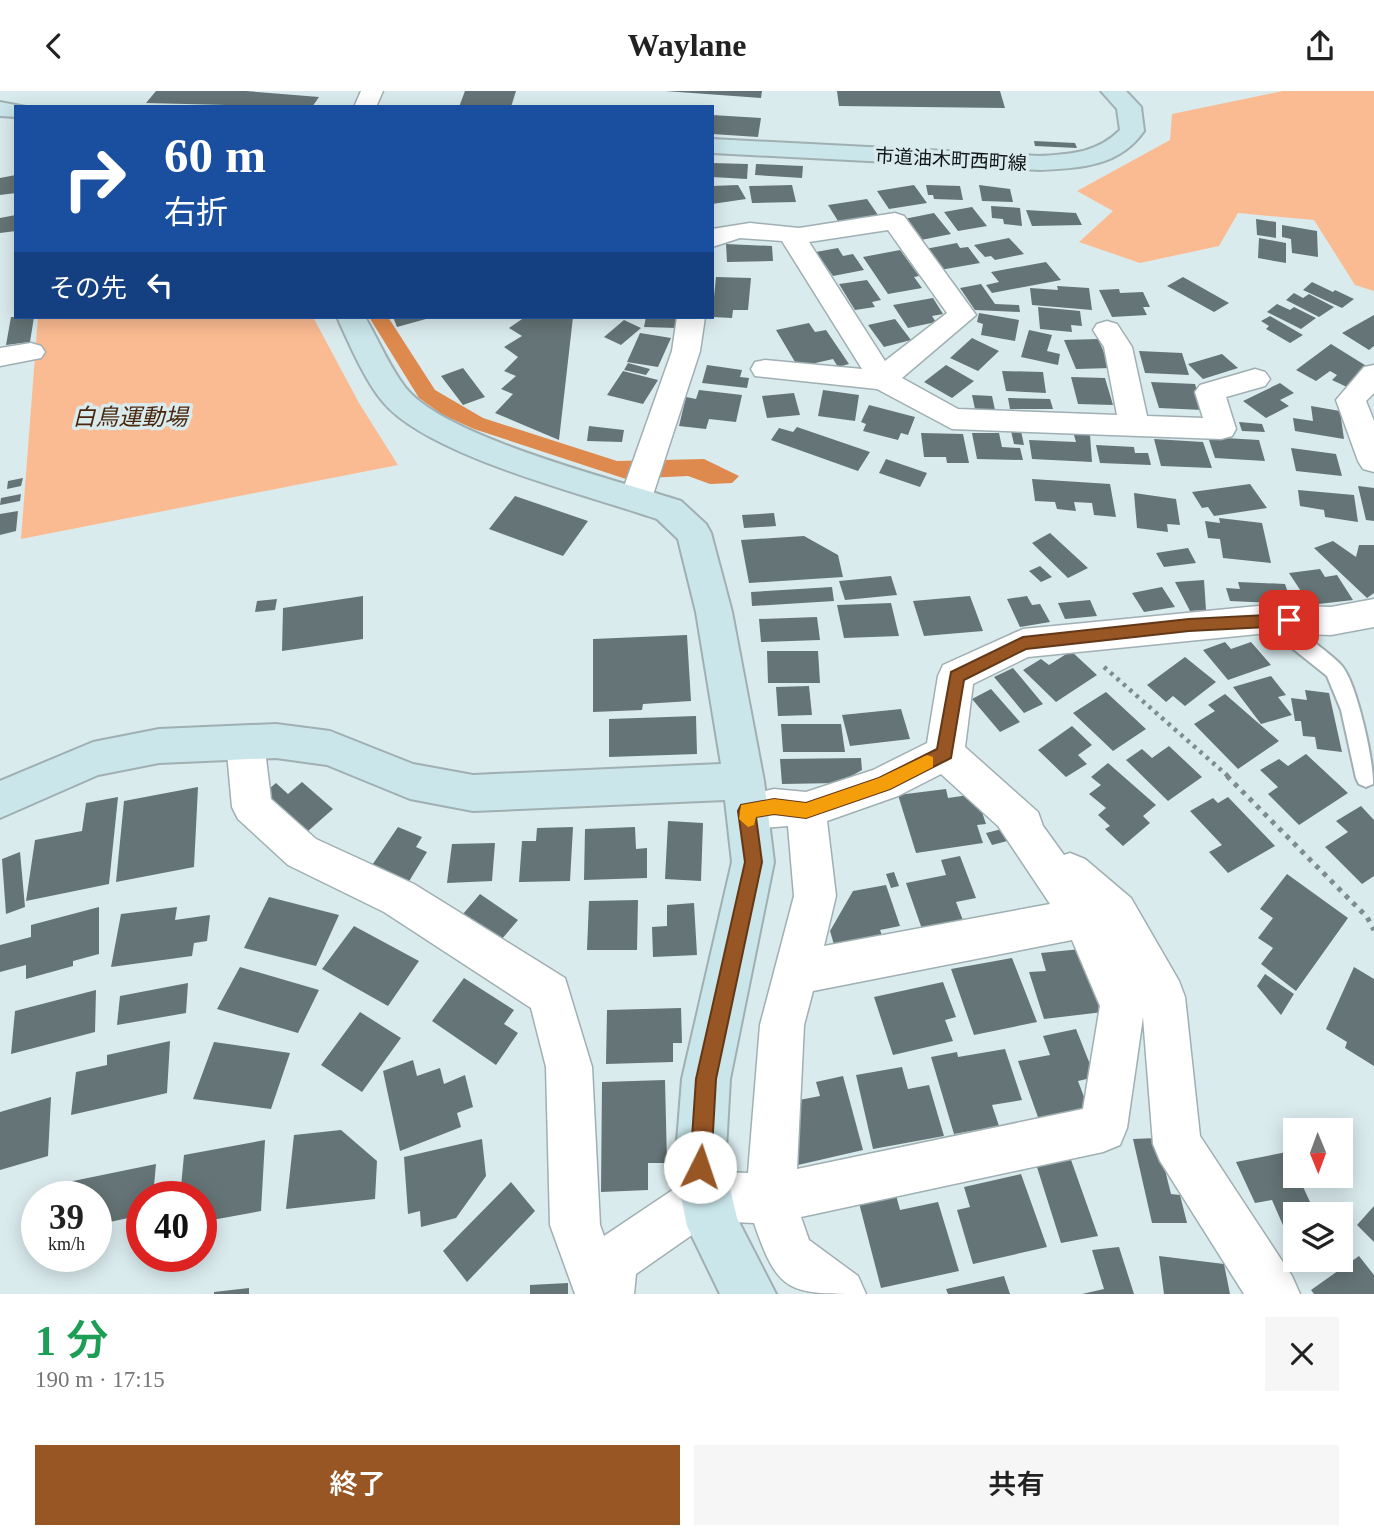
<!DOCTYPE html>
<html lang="ja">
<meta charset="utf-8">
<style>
:root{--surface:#fff;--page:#f6f6f6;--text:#222;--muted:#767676;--accent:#985624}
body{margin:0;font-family:"Times New Roman","Noto Sans JP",serif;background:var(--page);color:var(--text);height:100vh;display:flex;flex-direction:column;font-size:26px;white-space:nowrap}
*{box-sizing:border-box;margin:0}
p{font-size:23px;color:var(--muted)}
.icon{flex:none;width:38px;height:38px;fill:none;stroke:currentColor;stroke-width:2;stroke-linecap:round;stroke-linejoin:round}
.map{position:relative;height:1203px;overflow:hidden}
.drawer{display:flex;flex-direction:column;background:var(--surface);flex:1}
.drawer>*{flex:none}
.top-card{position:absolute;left:14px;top:14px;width:700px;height:214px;border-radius:0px;box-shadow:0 4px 18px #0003;background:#1a4fa0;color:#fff;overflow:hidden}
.needle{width:46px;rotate:179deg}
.controls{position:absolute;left:1283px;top:1027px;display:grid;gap:14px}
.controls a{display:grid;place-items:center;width:70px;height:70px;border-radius:0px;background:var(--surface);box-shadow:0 4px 18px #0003;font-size:35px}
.speed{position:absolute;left:21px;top:1090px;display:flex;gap:14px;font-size:35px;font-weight:700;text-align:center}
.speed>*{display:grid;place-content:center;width:91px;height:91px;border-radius:50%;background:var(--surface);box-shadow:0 4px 18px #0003;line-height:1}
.speed small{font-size:18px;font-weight:400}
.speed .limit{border:10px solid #d22;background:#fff;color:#111}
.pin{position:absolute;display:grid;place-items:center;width:60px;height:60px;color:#fff;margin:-30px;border-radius:14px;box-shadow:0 4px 10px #0006}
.me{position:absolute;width:77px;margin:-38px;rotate:4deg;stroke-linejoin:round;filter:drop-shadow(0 0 5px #0008)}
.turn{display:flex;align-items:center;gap:24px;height:147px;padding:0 35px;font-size:32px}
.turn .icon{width:91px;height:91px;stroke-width:2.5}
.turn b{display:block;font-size:49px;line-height:60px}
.then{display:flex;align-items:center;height:66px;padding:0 35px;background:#0003;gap:14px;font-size:26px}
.round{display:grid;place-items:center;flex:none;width:74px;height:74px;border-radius:0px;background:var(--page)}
.head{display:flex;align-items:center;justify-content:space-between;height:119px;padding:0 35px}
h1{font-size:42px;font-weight:600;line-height:52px;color:#1e9e55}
.action{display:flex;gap:14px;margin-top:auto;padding:14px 35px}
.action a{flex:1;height:80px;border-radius:0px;background:var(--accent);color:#fff;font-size:28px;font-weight:600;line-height:80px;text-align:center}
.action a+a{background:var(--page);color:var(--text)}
header{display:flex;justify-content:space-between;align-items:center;height:91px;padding:0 35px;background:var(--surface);font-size:32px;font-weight:600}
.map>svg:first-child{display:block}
.green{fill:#fbbb92}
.water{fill:#de894d}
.building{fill:#657476}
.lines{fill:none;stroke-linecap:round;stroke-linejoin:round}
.lane-casing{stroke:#9fafb2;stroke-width:4}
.street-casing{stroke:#9fafb2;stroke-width:3}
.secondary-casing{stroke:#9fafb2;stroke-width:4}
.path-far1{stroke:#7f8b8d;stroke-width:4.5;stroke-dasharray:3.5 5;stroke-linecap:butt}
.path{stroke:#7f8b8d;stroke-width:5;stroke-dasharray:4.5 6;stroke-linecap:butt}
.lane{fill:#fff;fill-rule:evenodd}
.street{fill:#fff;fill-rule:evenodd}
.secondary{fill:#cae6ea;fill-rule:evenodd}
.route{fill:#985624;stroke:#633817;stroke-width:2}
.slow{fill:#f59e0b}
.labels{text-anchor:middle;stroke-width:7;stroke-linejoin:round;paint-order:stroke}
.far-street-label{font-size:19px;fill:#0e1314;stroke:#daebee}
.park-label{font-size:23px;font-style:italic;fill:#49270e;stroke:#daebee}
</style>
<header><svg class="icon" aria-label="back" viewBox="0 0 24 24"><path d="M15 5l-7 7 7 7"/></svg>Waylane<svg class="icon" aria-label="share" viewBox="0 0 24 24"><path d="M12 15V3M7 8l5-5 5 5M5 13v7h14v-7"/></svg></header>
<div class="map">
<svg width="1374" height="1203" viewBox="0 0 1374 1203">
<rect width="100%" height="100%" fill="#daebee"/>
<path class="green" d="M1283,0h91v200l-19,-6 -41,-65 -76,-7 -19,33 -79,17 -61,-21 34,-31 -36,-20 93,-51 2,-26z
M38,226h275l46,86 39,62 -377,74z"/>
<path class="water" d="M369,226h19l47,73 48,28 134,43 87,-2 35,17 -7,7 -22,1 -22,-8 -62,3 -152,-50 -31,-14 -24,-17z"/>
<path class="building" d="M156,0h90l73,6 -7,10 -166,-4z
M465,0h51l-5,16h-52z
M665,0h97l-1,7z
M837,0h163l5,17 -166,-2z
M712,24l49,3 -3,19 -46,-3z
M1034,50l41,2 2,5 -42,-2z
M712,72l36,1 -1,15 -35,-2z
M756,73l47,2 -1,12 -47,-3z
M16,84v18l-16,2v-17z
M738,94l8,14 -34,5v-18z
M792,94l4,17 -44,1 -3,-17z
M914,94l13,18 -38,6 -12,-18z
M926,94l34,1 3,14 -29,-1 -1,-4h-5z
M979,94l31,4 3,13 -31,-1z
M867,108l11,16 -40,6 -10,-16z
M991,115l29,2 2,18 -18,-2 -1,-5 -11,-1z
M972,116l15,19 -29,5 -14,-19z
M1026,119l50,3 6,12 -50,1z
M934,122l17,21 -30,6 -17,-21z
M16,124v16l-16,2v-15z
M1256,128l20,3v16l-19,-3z
M1282,134l35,6 1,26 -26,-4 -1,-14 -9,-2z
M1009,147l15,16 -29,6 -4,-4 -6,1 -11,-12z
M1259,147l27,5v20l-28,-5z
M957,152l3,5 8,-1 12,16 -40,7 -15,-21z
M726,153l46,2 1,15 -46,1z
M838,157l5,8 10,-2 11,16 -31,6 -17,-24z
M900,159l19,26 -5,1 8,11 -34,6 -25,-37z
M1046,171l15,18 -69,13 -6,-8 13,-3 -8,-10z
M716,186l35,1 -3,32h-15l-1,8 -20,-1z
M1183,186l46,26 -15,9 -47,-26z
M867,189l14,20 -9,2 3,5 -20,3 -16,-26z
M1312,191l21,10 2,-2 19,9 -12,9 -39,-18z
M981,193l14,20 24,1 1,7 -45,-2 -15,-22z
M1057,195l32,2 3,22 -60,-5 -2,-17 28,2z
M1119,198l1,4 23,-1 7,15h-7l4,8 -35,2 -13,-27z
M1294,202l9,5 6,-4 25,13 -15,10 -33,-17z
M933,207l10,16 -11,2 4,6 -28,6 -15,-23z
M1277,213l13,6 4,-3 22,11 -15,11 -34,-17z
M1038,216l42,4 2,15 -11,-1 1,7 -32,-3z
M979,222l40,7 -4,21 -34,-6 2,-11 -6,-2z
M1374,224v31l-5,4 -27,-17z
M1270,225l33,19 -13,8 -24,-14 3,-3 -8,-5z
M11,226h23l-4,25 -24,3z
M393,226h32l1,2 -29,8z
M525,226h48l-14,123 -64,-27 18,-19 -12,-5 15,-13 -12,-5 14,-14 -14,-10 18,-11 -13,-8z
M646,226h32l-1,11 -33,-1z
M895,228l16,21 -27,7 -16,-22z
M624,229l17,8 -20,17 -17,-8z
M809,232l6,9 11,-2 23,34 -11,3 -5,-8 -35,8 -22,-37z
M1029,239l23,5 -5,16 13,3 -2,11 -37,-8z
M640,242l31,5 -13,29 -31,-5z
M972,247l27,13 -21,20 -28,-13z
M1098,248l13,29 -35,1 -12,-29z
M1331,253l37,23 -19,21 -17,-8 5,-5 -7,-4 -14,10 -20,-11z
M1139,260l43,2 7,22 -44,-2z
M1222,263l16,14 -35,11 -15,-15z
M628,272l22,6 -4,6 -22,-5z
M707,274l35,5 -2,7 9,1 -2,10 -45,-5z
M946,274l28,16 -22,17 -28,-16z
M463,277l22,29 -22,8 -22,-29z
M623,280l35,9 -15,24 -36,-9z
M1002,280l41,1 3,21 -40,-2z
M1071,286l34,1 8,27 -35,-1z
M1151,291l44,2 8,26 -44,-2z
M1280,292l14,10 -14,7 9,6 -23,12 -23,-17z
M699,299l43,5 -6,27 -27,-3 -3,10 -27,-3 7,-29 10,2z
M823,299l36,5 -4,26 -37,-5z
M794,302l6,22 -33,3 -5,-22z
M972,304l20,1 3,14 -20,-1z
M1008,307l42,1 3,10h-43z
M869,314l46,12 -7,18 -7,-2 -3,7 -35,-9 3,-7 -5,-2z
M1311,315l29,5 4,28 -49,-8 -2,-13 20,3z
M1239,331l23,2 3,8 -23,-1z
M589,335l35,4 -2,12 -35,-1z
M797,336l73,25 -12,19 -87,-31 8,-12 14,4z
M1011,340h10l3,14 -10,-1z
M921,342l42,1 6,29h-22l-1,-6h-22z
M972,342h27l3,14 18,1 3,12 -46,-1z
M1074,344h16l2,27 -60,-3 -3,-19 47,2z
M1208,346l51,3 6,21 -50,-3z
M1154,348l49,3 9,26 -51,-2z
M1096,354l38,2 1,6h13l3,12 -51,-2z
M1291,357l45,6 6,22 -46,-5z
M886,368l41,14 -7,14 -41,-14z
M23,387l-2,8 -14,3 1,-8z
M1032,388l78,5 6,33 -22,-2 -2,-12 -18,-1 2,9 -19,-2 -2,-7 -20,-1z
M1250,393l17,24 -53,8 -6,-9 -6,1 -10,-16z
M1358,395l16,2v33l-8,-1z
M1298,399l56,5 4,27 -33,-5 -1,-7 -24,-4z
M1134,402l42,6 4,26 -13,-1 1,8 -31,-4z
M21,403l-1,7 -20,4 1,-7z
M515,405l73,25 -25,35 -74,-27z
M18,420l-2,20 -16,4v-21z
M774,422l2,13 -32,2 -2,-13z
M1219,427l43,5 9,40 -48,-5 -3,-19 -12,-1 -3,-17 15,2z
M1050,442l38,35 -20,10 -36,-35z
M804,445l34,19 5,22 -94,6 -8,-43z
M1333,450l23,16 3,-12h15v48l-7,5 -53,-50z
M1188,457l8,15 -32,4 -8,-14z
M1040,475l12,11 -11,5 -12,-11z
M1320,478l5,8 12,-2 16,25 -43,5 -21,-32z
M891,485l6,19 -52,5 -6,-19z
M1204,489l2,30 -16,1 -15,-29z
M1238,491l47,2 7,20 -62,-3 -4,-13 14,1z
M832,496l2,14 -82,5 -1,-14z
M1162,496l13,20 -31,5 -12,-19z
M363,505v43l-81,12 1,-43z
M970,505l13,35 -59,5 -11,-35z
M1027,505l5,9 8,-1 10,18 -30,5 -13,-28z
M277,508l-2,11 -20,2 2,-11z
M1090,509l7,16 -32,3 -7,-16z
M891,512l8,33 -55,2 -7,-33z
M817,526l3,23 -59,2 -2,-23z
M687,544l4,66 -48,3 -1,6 -49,2v-73z
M1225,551l6,7 20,-7 20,23 -43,15 -25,-30z
M767,560h51l2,32h-52z
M1071,560l26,24 -41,27 -33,-32 18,-11 8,6z
M1185,566l31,25 -31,24 -12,-10 -7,6 -19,-17z
M1013,577l30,36 -19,9 -30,-36z
M1271,585l15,19 -8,2 14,18 -31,9 -28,-37z
M809,595l3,29 -34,1 -2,-29z
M991,598l29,33 -20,10 -28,-33z
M1305,599l24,3 13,59 -25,-3 -2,-12 -12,-1 -2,-15h-6l-4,-23 16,2z
M1106,601l40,37 -33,22 -40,-38z
M1225,603l54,47 -41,28 -44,-45 21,-13 -7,-6z
M901,618l9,30 -60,7 -8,-31z
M696,625l1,38 -88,3v-38z
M781,633h60l4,28h-62z
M1072,635l20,19 -14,10 9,9 -21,13 -28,-27z
M1169,655l33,31 -34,24 -42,-41 16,-11 10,9z
M1306,663l42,39 -49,32 -31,-31 10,-7 -18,-17 19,-11 9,7z
M861,667l1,12 -23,13 -57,1 -2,-25z
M1108,672l48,42 -13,11 7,7 -27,23 -18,-17 5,-3 -12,-11 8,-7 -17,-14 12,-9 -10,-8z
M302,691l31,27 -34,30 -43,-39 20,-17 12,11z
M198,696l-4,80 -78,15 8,-81z
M946,698l2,9 28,-4 10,30 -9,1 6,18 -67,10 -18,-58z
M118,706l-9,87 -83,17 9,-61 47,-9 4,-28z
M1228,706l47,49 -47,27 -19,-21 13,-7 -32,-34 23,-13 5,5z
M1361,715l13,14v56l-12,8 -37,-37 23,-15 -12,-11z
M668,730l35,2 -2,58 -36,-2z
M398,736l24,10 -6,10 11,5 -24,39 -37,-17z
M573,736l-3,54 -51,1 3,-41h14l1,-13z
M635,736l1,22 11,-1v30l-63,2 1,-51z
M1006,737l5,12 -19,5 -6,-12z
M495,752l-3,38 -45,2 5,-39z
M20,761l5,55 -19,7 -4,-55z
M960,765l16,42 -20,4 8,21 -41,9 -17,-49 40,-8 -5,-15z
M894,781l5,14 -8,2 -5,-14z
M1287,783l61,44 -52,73 -35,-27 12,-16 -15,-10 15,-20 -13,-9z
M886,794l14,41 -20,4 3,8 -48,10 -5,-17 23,-40z
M480,803l38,26 -29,34 -37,-27z
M269,806l70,18 -23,51 -72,-18z
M638,809l-1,50h-50l2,-49z
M694,812l3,52 -44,2 -1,-30 15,-1v-21z
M99,816v47l-26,7v5l-47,13v-14l-26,7v-27l31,-8v-12z
M177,816l-2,13 35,-5 -3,26 -13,2 -2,13 -81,11 10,-53z
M354,835l65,35 -31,45 -66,-37z
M1081,858l22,63 -59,7 -15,-47 17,-1 -5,-18z
M1012,867l25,64 -63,13 -23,-66z
M240,876l79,23 -21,43 -81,-24z
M1354,876l20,12v87l-29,-18 2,-6 -21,-13z
M1265,883l29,20 -13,21 -24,-29z
M464,887l50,32 -10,14 14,9 -22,32 -64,-44z
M943,891l13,35 -11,3 8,21 -60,14 -19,-58z
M188,892l-2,30 -69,12 3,-29z
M96,899l-1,42 -84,22 4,-43z
M681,917l1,35h-9v19l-67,2 1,-54z
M360,921l41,26 -39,54 -41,-27z
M1076,938l19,48 -17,4 11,29 -50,10 -21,-59 32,-6 -7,-19z
M170,950l-3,52 -96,22 5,-43 31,-7v-10z
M214,951l76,11 -19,56 -78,-10z
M1005,958l17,51 -30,5 7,21 -45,8 -23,-77 26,-5 1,5z
M413,969l4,16 23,-8 4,16 21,-9 8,32 -16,6 4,14 -61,24 -17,-80z
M902,976l6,22 21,-4 15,51 -71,13 -17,-74z
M843,985l20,74 -65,15 -10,-44 6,-20 26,-5 -4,-14z
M665,989l2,83h-19v27l-47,2 1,-110z
M51,1006l-3,59 -48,14v-58z
M341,1039l36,31 -2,38 -89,10 8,-74z
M1157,1047l14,56 9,1 7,28h-35l-19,-84z
M482,1048l4,37 -30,42 -35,9 -1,-16 -12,3 -4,-57z
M265,1049l-4,71 -60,11v-25h-21l4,-42z
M1287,1061l29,63h-21v38l-23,-53 -17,3 -19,-41z
M1070,1066l28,79 -37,7 -25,-79z
M156,1073l-3,33h-11v18l-46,10v-28h-25l2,-16z
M1021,1083l26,73 -74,17 -16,-54 13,-3 -6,-20z
M511,1091l24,29 -68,71 -24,-31z
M896,1104l4,15 38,-8 21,69 -78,17 -22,-85z
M1374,1115v36l-17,-17z
M1119,1156l15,47h-52l22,-5 -12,-39z
M1159,1165l65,8 6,30h-66z
M1359,1165l15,19v19h-60l-3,-4z
M1004,1185l6,18h-62l-2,-5z
M568,1192v11h-38v-9z
M249,1197v6h-35v-2z"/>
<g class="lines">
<defs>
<path id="lane" d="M1268,521c12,4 65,43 74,54 15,18 32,96 31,118l-7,3 -7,-3 -3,-6 -15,-68 -14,-34 -65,-52 -3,-5z"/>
<path id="street" d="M361,0h22l-7,16h-22z
M895,122l9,3 72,99 -74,63 56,31 159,6 -13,-68 -11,-17 4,-6 10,-3 10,3 15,23 15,69 56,2 -8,-26 5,-7 55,-16 10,3 5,7 -5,7 -39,11 10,32 -4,7 -11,3 -269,-10 -75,-40 -122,-13 -4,-7 4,-7 10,-2 97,9 -80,-128 -42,-3 -28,9v-18l38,-6 49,5zM888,139l59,83 -62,48 -76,-119z
M677,226h28l-5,34 -48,147 -5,8 -11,4 -11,-4 -5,-8 52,-147z
M31,252l10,3 4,6 -4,6 -41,8v-18z
M1374,274v28l-8,8 8,20v51l-11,-3 -5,-8 -22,-61 28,-33z
M1374,508v28l-43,8 -63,-2 -240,24 -55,27 -8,63 73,65 5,14 21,29 6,-2 15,6 46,39 48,83 6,16 15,139 92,140 8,18h-56l-84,-133 -7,-17 -10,-127 -16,111 -7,17 -17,7 -302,65 8,23 49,36 8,18c-77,0 -88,0 -112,-71l-42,-2 -76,53 -2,20h-59l-25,-69 -4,-158 -15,-59 -147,-96 -96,-47 -50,-46 -6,-12 -6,-65 6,-11 13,-5 13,5 6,11 7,57 45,40 98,45 151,94 27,89 8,158 4,11 85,-57 17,-8 42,2 12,-148 34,-129 -6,-70 -41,3 -14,-5 -6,-13 6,-13 41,-9 32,3 67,-22 54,-27 11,-67 5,-11 80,-36 245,-24 63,2zM941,683l57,52 52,78 -226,42 12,-50 -9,-75 71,-25zM1072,849l28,66 -17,103 -286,60 7,-144 9,-34z"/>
<path id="secondary" d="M1101,0h25l15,16 3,24c-25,36 -65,37 -104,39l-328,-17v-14l328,17c31,-2 57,-3 80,-26l-3,-21z
M0,11l26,5h-10v10l-16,-1z
M337,226h28c13,22 24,49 40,70 38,50 212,93 276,114l25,23 5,9 21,79 32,169 10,81 -44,217 -5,88 12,51 39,76h-56l-33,-68 -12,-59 7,-88 50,-217 -7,-62 -252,11 -63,-12 -83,-34 -51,-7 -117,5 -61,12 -98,43v-37l93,-39 66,-13 117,-5 54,7 83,33 60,11 248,-11 -25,-152 -18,-73 -21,-20c-70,-24 -229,-63 -274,-117 -18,-21 -35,-61 -46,-85z"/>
</defs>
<use href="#lane" class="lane-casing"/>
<use href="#street" class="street-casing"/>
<use href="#secondary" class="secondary-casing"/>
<path class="path-far1" d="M1104,576l125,110"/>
<path class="path" d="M1227,685l140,141 7,13"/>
<use href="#lane" class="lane"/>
<use href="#street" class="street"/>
<use href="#secondary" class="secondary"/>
</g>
<path class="route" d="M1289,523l8,6 -8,6 -100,5 -163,18 -62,31 -13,78 -61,31 -84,29 -32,-4 -18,3 6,45 -46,217 -5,88 -3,7 -8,3 -7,-3 -3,-7 6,-88 49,-217 -7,-51 3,-6 33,-6 32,4 73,-25 58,-29 14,-77 72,-35 166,-18z"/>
<path class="slow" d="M927,664l6,2v10l-43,22 -84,29 -32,-4 -18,3 -2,8 -6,2 -9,-8 2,-14 33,-6 32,4 73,-25z"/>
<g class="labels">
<g class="far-street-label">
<text transform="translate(951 68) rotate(3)" y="7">市道油木町西町線</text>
</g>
<g class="park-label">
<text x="130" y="334">白鳥運動場</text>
</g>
</g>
</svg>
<div class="controls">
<a><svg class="needle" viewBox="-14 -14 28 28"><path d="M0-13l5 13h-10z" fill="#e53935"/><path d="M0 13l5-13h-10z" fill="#767676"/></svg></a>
<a><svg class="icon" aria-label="layers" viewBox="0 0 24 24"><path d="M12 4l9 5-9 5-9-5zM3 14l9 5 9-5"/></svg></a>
</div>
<div class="speed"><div>39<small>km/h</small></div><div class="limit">40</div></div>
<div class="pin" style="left:1289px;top:529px;background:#d93025"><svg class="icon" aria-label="arrive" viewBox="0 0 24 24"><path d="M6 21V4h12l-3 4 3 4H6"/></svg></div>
<svg class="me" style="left:700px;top:1076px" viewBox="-20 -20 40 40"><circle r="19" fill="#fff"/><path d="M0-13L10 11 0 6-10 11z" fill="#985624"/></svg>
<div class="top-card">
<div class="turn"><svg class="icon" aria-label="right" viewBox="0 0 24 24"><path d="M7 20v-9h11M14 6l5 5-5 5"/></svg><div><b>60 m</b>右折</div></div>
<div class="then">その先<svg class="icon" aria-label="left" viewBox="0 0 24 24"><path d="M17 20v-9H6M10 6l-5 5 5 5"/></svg></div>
</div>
</div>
<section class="drawer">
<div class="head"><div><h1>1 分</h1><p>190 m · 17:15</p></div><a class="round"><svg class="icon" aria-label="close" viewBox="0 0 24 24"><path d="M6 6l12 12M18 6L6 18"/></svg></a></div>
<div class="action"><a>終了</a><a>共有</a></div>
</section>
